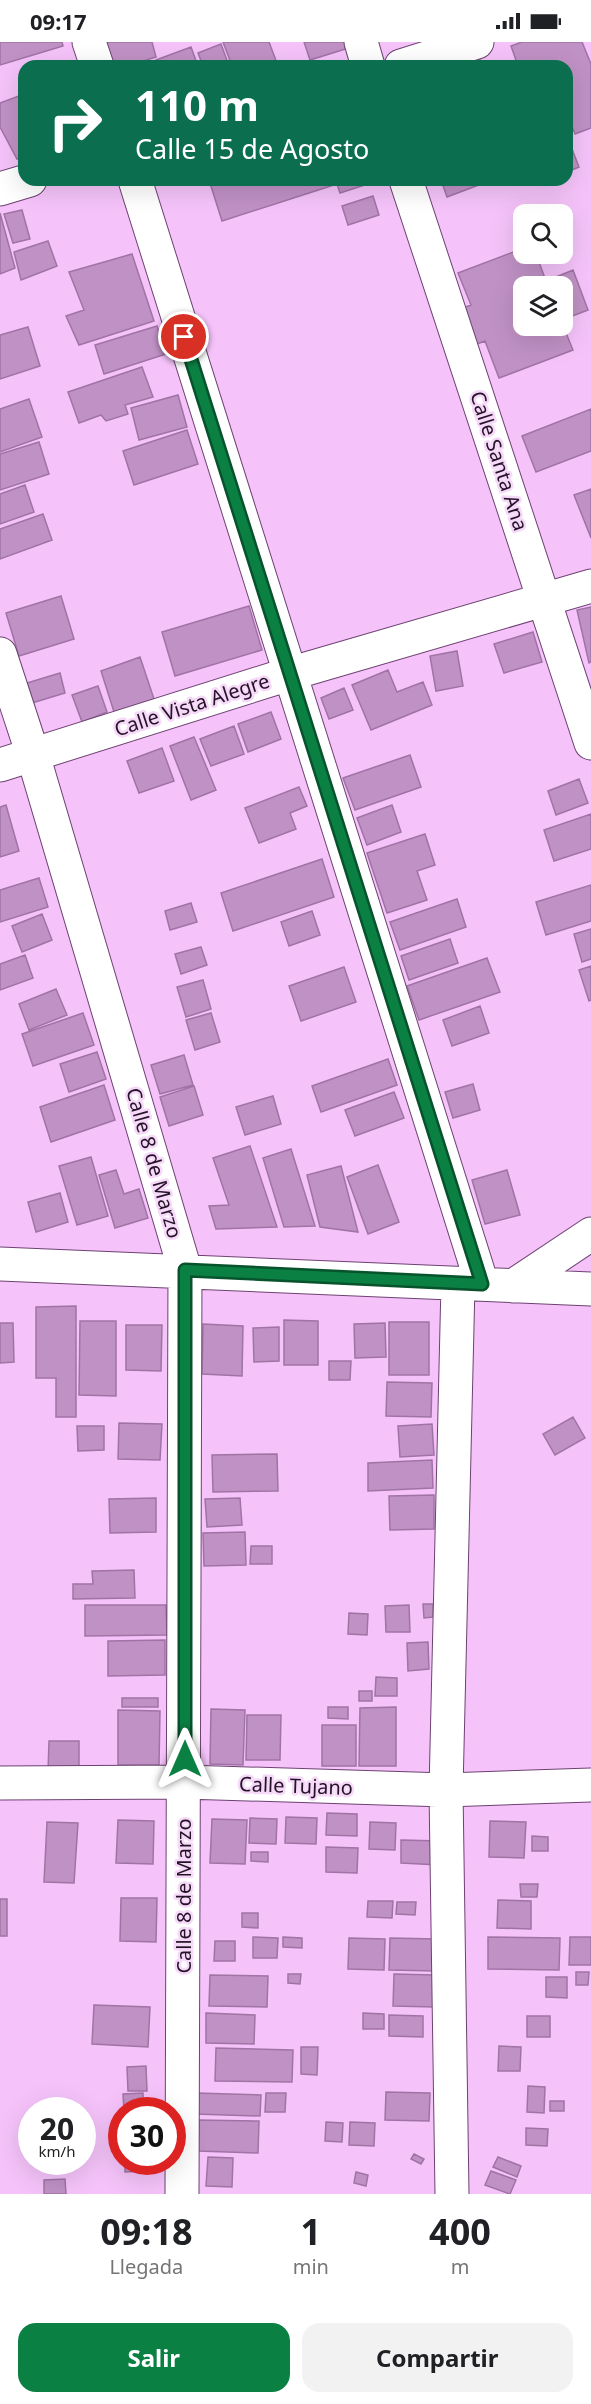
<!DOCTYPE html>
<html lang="es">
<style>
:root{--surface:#fff;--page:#f2f2f2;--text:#202124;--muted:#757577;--accent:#0b8043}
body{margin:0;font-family:"Noto Sans",sans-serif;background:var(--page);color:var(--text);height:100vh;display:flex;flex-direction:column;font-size:22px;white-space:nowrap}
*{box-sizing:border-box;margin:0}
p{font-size:20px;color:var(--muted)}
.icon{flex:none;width:33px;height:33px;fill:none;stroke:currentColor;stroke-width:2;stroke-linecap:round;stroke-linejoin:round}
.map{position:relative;height:2152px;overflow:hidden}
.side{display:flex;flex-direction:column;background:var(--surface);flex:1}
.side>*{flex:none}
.banner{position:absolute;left:18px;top:18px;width:555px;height:126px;border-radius:18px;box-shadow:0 6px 24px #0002;background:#0b6e4f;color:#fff;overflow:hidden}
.buttons{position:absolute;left:513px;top:162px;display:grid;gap:12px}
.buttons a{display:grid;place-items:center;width:60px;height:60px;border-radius:12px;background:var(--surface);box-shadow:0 6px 24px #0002;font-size:30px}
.speed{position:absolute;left:18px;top:2055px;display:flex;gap:12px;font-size:30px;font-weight:700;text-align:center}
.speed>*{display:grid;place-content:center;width:78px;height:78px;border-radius:50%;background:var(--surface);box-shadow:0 6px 24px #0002;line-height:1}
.speed small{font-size:15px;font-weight:400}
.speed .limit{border:9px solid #d22;background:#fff;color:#111}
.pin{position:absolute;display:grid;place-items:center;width:51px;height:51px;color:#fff;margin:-26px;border:3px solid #fff;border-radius:50%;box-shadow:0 2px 6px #0007}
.me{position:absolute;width:66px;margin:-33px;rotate:0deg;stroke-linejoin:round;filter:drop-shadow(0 0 4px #0008)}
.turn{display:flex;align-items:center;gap:21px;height:126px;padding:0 18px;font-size:27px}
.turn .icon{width:78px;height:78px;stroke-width:2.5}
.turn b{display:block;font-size:42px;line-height:51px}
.eta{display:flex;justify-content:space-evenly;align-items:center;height:102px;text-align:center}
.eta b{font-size:36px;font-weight:700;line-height:42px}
.cta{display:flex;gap:12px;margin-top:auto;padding:12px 18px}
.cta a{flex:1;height:69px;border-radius:18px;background:var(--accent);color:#fff;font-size:24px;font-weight:700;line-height:69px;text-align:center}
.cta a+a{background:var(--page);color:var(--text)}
.status{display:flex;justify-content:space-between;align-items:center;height:42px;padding:0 30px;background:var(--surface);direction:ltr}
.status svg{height:16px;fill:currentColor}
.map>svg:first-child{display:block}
.building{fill:#c091c5;stroke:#a073a5;stroke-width:1.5}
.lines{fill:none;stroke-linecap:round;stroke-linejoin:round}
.minor-casing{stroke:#6d4271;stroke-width:35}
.minor{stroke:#fff;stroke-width:33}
.route-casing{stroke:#07532c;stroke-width:15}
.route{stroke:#0b8043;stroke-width:10}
.labels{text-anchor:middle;stroke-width:5;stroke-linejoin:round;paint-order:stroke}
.street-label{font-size:20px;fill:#241326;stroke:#f6d8f9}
</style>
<div class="status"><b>09:17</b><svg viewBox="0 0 49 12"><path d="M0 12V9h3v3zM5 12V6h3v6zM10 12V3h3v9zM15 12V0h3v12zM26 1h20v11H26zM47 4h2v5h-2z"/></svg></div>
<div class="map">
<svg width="591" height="2152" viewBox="0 0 591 2152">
<rect width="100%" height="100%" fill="#f5c3fa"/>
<path class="building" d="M0,0h62l1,4 -63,19z
M106,0h46l4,15 -28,9h-14z
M223,0h46l9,24h-46z
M304,0h47l1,5 -42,13z
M522,0h60l9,22v64l-16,6 -8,-21v-47h-49l-7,-20z
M221,2l8,22h-26l-5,-13z
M191,5l7,19h-40l-2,-6z
M478,11l4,13h-44z
M24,52v63l-7,2 -17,-32v-24z
M567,94l12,31 -12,5z
M209,138h171l-40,13 -3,-9 -115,37z
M441,138h51l-45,17z
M373,154l6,19 -31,10 -6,-19z
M22,168l8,29 -17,4 -9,-29z
M0,171l15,55 -15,6z
M48,199l9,25 -36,14 -7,-28z
M524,206v6h12l10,27 27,-11 15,40 -26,10v-34h-38v40h38v-3l11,27 -74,28 -14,-37 -8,3 -14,-36 8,-3 -13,-32z
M132,212l22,67 -75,24 -13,-29 18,-6 -15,-38z
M157,284l9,28 -62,20 -9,-29z
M28,285l12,39 -40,13v-44z
M142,325l11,30 -28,8 3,9 -22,7 -5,-6 -22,8 -11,-31z
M178,353l9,32 -48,13 -8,-32z
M29,357l13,38 -42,15v-43z
M591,367v42l-55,21 -14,-36z
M187,388l11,34 -64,21 -11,-34z
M39,400l10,32 -49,16v-36z
M25,443l9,27 -34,12v-30z
M591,447v49l-17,-43z
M43,472l9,26 -52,19v-30z
M61,554l13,43 -55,17 -13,-43z
M249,564l13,44 -87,26 -13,-44z
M591,565v55l-2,1 -12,-53z
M533,590l9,30 -38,11 -10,-29z
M457,609l6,35 -27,5 -6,-35z
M140,615l15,45 -40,13 -14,-44z
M388,628l9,22 26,-10 9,23 -61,25 -19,-45z
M60,631l5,20 -33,10 -5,-20z
M98,644l9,26 -25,10 -10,-27z
M344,646l9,22 -24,9 -8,-21z
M271,670l10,27 -33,13 -10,-28z
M234,684l10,28 -33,12 -11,-27z
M194,695l22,53 -25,10 -21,-54z
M162,706l12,33 -35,12 -12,-32z
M410,713l11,32 -66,23 -12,-32z
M579,737l9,24 -32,12 -8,-24z
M299,745l8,19 -17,7 6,16 -37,14 -14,-35z
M6,763l13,46 -19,6v-50z
M392,763l9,27 -34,13 -10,-27z
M591,772v35l-37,12 -10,-31z
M425,792l10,31 -18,6 10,29 -40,13 -20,-60z
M322,817l12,38 -101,34 -12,-38z
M39,836l9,29 -48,15v-32z
M591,843v36l-45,14 -10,-33z
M457,857l9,28 -66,23 -10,-28z
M191,861l6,19 -27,8 -5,-19z
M312,869l8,24 -31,11 -8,-24z
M42,872l10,26 -30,12 -10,-26z
M591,887v30l-9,3 -8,-28z
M450,897l8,24 -49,17 -8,-24z
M201,905l6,18 -26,9 -6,-20z
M25,913l8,23 -33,12v-26z
M487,916l13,34 -81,28 -12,-34z
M591,924v34l-2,1 -10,-31z
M344,925l12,35 -55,19 -12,-35z
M203,938l8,29 -25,8 -9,-30z
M56,947l11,26 -38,15 -10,-26z
M480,964l9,27 -37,13 -9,-26z
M83,971l11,32 -61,21 -11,-32z
M211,971l9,29 -25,8 -9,-30z
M97,1010l9,27 -37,13 -9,-28z
M184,1013l9,30 -33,9 -9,-29z
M388,1017l9,26 -76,27 -9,-26z
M473,1042l7,26 -27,8 -8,-26z
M104,1043l11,35 -64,22 -11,-35z
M194,1044l9,29 -34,11 -9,-29z
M394,1050l10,26 -49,18 -10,-26z
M273,1054l8,28 -36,11 -9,-28z
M250,1104l27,81 -61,2 -7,-23 20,-1 -16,-47z
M291,1107l24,77 -31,1 -21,-69z
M91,1115l17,59 -31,9 -18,-59z
M378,1123l21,57 -31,12 -21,-57z
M341,1124l17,66 -38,-5 -13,-52z
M116,1128l8,24 15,-5 9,29 -33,10 -16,-53z
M507,1128l13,45 -35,9 -13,-44z
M60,1151l8,29 -32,10 -8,-30z
M76,1264v111h-20v-39h-20v-71z
M284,1278l34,1v44h-34z
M80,1279h36v75l-37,-1z
M389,1280h40v53h-40z
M0,1281h13l1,39 -14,1z
M385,1281l1,34 -31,1 -1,-34z
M203,1282l40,2 -1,50 -40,-2z
M126,1283h36l-1,46 -35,-1z
M279,1285v34l-25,1 -1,-34z
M329,1319h22l-1,19h-21z
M387,1340l45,1 -1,34 -45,-1z
M573,1375l12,21 -30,17 -12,-21z
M119,1381l43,1 -2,36 -42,-1z
M432,1382l2,31 -34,2 -2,-31z
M77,1384h27v24l-26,1z
M277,1412l1,37 -65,1 -1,-37z
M432,1418l1,28 -65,3v-28z
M434,1453v34l-44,1 -1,-34z
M156,1456v34l-46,1 -1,-34z
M240,1456l2,27 -35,2 -2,-28z
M245,1490l1,33 -42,1 -1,-33z
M251,1504h21v18h-22z
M134,1528l1,28 -62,1v-15h20l-1,-13z
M423,1562h10v13l-9,1z
M85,1563h81l1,30 -82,1z
M409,1563l1,27h-24l-1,-26z
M349,1571l19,1 -1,21 -19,-1z
M165,1598v35l-57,1v-35z
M428,1600l1,27 -21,2 -1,-28z
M376,1635l21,1v18h-22z
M359,1649h13v10h-13z
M122,1656h36v9h-36z
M328,1665h20v12l-20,-1z
M396,1665v59h-37l1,-58z
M211,1667l34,1 -2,55 -33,-1z
M118,1668l42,1 -1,54h-41z
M247,1673h34l-1,45h-34z
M322,1683h34v41h-34z
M49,1699h30v31h-31z
M327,1771l30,1v22l-31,-1z
M286,1775l31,1 -1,26 -31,-1z
M250,1776l27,1 -1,25 -27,-1z
M212,1777l35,1 -2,44 -35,-1z
M118,1778l36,1 -1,43 -37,-1z
M490,1779l36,1 -2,36 -35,-1z
M47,1780l31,1 -4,60 -30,-1z
M370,1780l26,1 -1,27 -26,-1z
M532,1794l16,1v14h-16z
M401,1798l39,1 -1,24 -38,-2z
M326,1805l32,1 -1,25 -31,-1z
M251,1810h17v10l-17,-1z
M520,1842h18l-1,13h-16z
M121,1856h36l-1,44 -36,-1z
M0,1857h7v37h-7z
M498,1858l33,1v28l-34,-1z
M368,1859h25l-1,17 -25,-1z
M397,1860h19l-1,13 -19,-1z
M242,1871h16v15l-16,-1z
M253,1895l25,1 -1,20h-24z
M283,1895l19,1v10l-19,-1z
M488,1895l72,1 -1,32 -71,-1z
M570,1895h21v28h-22z
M349,1896l36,1 -1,31 -36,-1z
M390,1896l47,1 -1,32 -47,-1z
M215,1899h20v20h-21z
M576,1930h13l-1,13h-12z
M288,1932h13l-1,10 -12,-1z
M394,1932l41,1 -1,32 -41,-1z
M210,1933l58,1 -1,31 -58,-1z
M546,1935h21v21l-21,-1z
M94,1963l56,2 -2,40 -56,-3z
M206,1971l49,2 -1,29 -48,-1z
M363,1971l21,1v15h-21z
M389,1973l34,1v21l-34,-1z
M527,1974h23v21h-23z
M499,2004l22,1 -1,24h-22z
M301,2005h17l-1,28 -16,-1z
M216,2006l77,2 -1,32 -77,-1z
M146,2024l1,25h-19l-1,-24z
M528,2044l17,1 -1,26 -17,-1z
M386,2050l44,1 -1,28 -44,-1z
M143,2051v17h-19l-1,-16z
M196,2051l65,2 -1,21 -65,-2z
M266,2051h20l-1,19h-20z
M550,2059h14v10h-14z
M199,2078l60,1 -1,32 -60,-2z
M326,2080l17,1 -1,19 -17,-1z
M350,2080l25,1 -1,23 -25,-1z
M526,2086l22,1 -1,17 -21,-1z
M414,2112l10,5 -3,5 -10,-5z
M208,2115l25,1 -1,29 -26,-1z
M498,2115l23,9 -4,11 -24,-10z
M125,2120h20v9l-20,1z
M491,2129l25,9 -6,14 -25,-9z
M356,2130l12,3 -2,11 -12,-3z
M65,2137l1,15h-22v-14z"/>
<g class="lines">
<defs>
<path id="minor" d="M89,0l8,24
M361,0l7,24
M401,24l76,-24
M135,138l347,1104
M406,138l185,563
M0,147l30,-9
M0,612l33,101 152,515 -3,924
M0,723l289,-91 302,-88
M0,1222l591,25
M513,1244l78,-52
M0,1741l185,-1 261,8 145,-5
M452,2152l-6,-404 12,-506"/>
</defs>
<use href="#minor" class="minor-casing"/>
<use href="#minor" class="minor"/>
</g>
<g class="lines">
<defs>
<path id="route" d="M184,295l298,947 -297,-14v489"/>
</defs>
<use href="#route" class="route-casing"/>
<use href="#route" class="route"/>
</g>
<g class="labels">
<g class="street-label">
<text transform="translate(499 419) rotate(72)" y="7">Calle Santa Ana</text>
<text transform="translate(192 663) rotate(-18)" y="7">Calle Vista Alegre</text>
<text transform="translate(154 1121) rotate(74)" y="7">Calle 8 de Marzo</text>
<text transform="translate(296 1744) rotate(2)" y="7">Calle Tujano</text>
<text transform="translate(184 1854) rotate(-90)" y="7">Calle 8 de Marzo</text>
</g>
</g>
</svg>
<div class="buttons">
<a><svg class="icon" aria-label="search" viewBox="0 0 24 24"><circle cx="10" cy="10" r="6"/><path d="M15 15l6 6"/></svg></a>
<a><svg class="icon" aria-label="layers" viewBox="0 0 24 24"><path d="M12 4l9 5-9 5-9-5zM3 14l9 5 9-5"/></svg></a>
</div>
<div class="speed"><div>20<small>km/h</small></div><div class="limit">30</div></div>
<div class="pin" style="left:184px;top:295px;background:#d93025"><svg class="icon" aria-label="arrive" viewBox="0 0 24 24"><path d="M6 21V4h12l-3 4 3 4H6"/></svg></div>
<svg class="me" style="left:185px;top:1717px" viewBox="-20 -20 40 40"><path d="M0-17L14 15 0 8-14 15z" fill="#0b8043" stroke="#fff" stroke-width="4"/></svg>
<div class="banner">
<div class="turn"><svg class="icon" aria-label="right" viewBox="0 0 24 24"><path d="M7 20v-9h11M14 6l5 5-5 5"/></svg><div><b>110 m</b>Calle 15 de Agosto</div></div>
</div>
</div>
<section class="side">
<div class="eta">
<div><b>09:18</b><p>Llegada</p></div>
<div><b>1</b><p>min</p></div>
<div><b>400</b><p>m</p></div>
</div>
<div class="cta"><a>Salir</a><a>Compartir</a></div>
</section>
